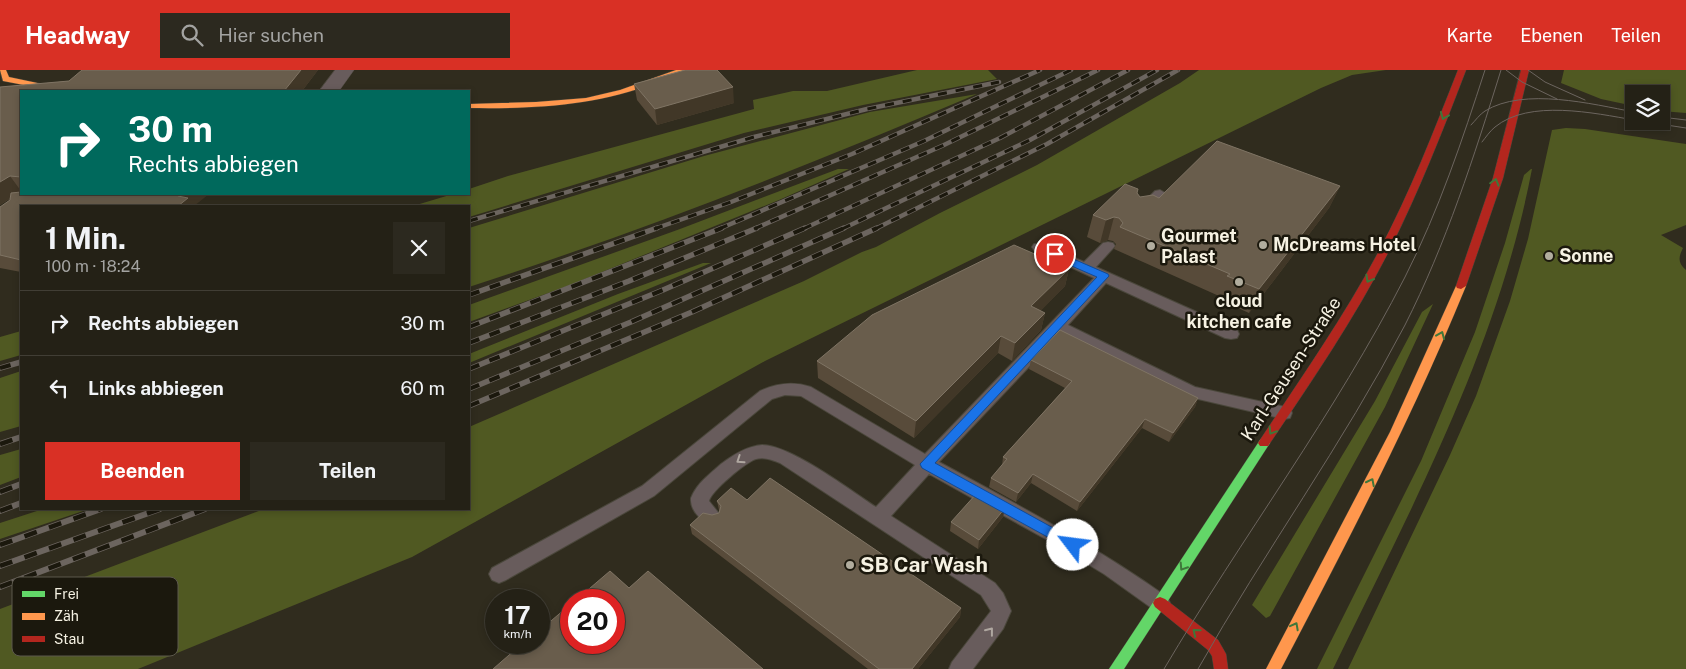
<!DOCTYPE html>
<html lang="de">
<meta charset="utf-8">
<style>
:root{--surface:#242116;--page:#2c291f;--text:#f1f3f6;--muted:#a3a3a1;--line:#413e35;--accent:#d93025}
body{margin:0;font-family:"Public Sans",sans-serif;background:var(--page);color:var(--text);height:100vh;display:flex;flex-direction:column;font-size:19px;white-space:nowrap}
*{box-sizing:border-box;margin:0}
p{font-size:16px;color:var(--muted)}
.icon{flex:none;width:28px;height:28px;fill:none;stroke:currentColor;stroke-width:2;stroke-linecap:round;stroke-linejoin:round}
.map{position:relative;flex:1;overflow:hidden}
.sheet{position:absolute;left:20px;top:135px;width:450px;height:305px;display:flex;flex-direction:column;background:var(--surface);border-radius:0px;box-shadow:0 2px 8px #0003,0 0 0 1px var(--line)}
.sheet>*{flex:none}
.banner{position:absolute;left:20px;top:20px;width:450px;height:105px;border-radius:0px;box-shadow:0 2px 8px #0003,0 0 0 1px var(--line);background:#00695c;color:#fff;overflow:hidden}
.fabs{position:absolute;left:1625px;top:15px;display:grid;gap:10px}
.fabs a{display:grid;place-items:center;width:45px;height:45px;border-radius:0px;background:var(--surface);box-shadow:0 2px 8px #0003,0 0 0 1px var(--line);font-size:25px}
.speed{position:absolute;left:485px;top:519px;display:flex;gap:10px;font-size:25px;font-weight:700;text-align:center}
.speed>*{display:grid;place-content:center;width:65px;height:65px;border-radius:50%;background:var(--surface);box-shadow:0 2px 8px #0003,0 0 0 1px var(--line);line-height:1}
.speed small{font-size:12px;font-weight:400}
.speed .limit{border:8px solid #d22;background:#fff;color:#111}
.pin{position:absolute;display:grid;place-items:center;width:42px;height:42px;color:#fff;margin:-21px;border:2px solid #fff;border-radius:50%;box-shadow:0 1px 5px #0007}
.me{position:absolute;width:55px;margin:-28px;rotate:300deg;stroke-linejoin:round;filter:drop-shadow(0 0 4px #0008)}
.turn{display:flex;align-items:center;gap:18px;height:105px;padding:0 25px;font-size:22px}
.turn .icon{width:65px;height:65px;stroke-width:2.5}
.turn b{display:block;font-size:35px;line-height:42px}
.round{display:grid;place-items:center;flex:none;width:52px;height:52px;border-radius:0px;background:var(--page)}
.head{display:flex;align-items:center;justify-content:space-between;height:85px;padding:0 25px}
h1{font-size:30px;font-weight:700;line-height:38px}
.primary-button{display:flex;gap:10px;margin-top:auto;padding:10px 25px}
.primary-button a{flex:1;height:58px;border-radius:0px;background:var(--accent);color:#fff;font-size:20px;font-weight:700;line-height:58px;text-align:center}
.primary-button a+a{background:var(--page);color:var(--text)}
ul{padding:0;list-style:none}
li{display:flex;align-items:center;gap:15px;height:65px;padding:0 25px;border-top:1px solid var(--line)}
li div{flex:1}
li b{display:block;font-size:19px}
li em{font-style:normal}
header{display:flex;align-items:center;gap:30px;box-sizing:border-box;height:70px;padding:0 25px;background:var(--accent);color:#fff}
header strong{font-size:24px}
nav{display:flex;gap:28px;margin-inline-start:auto;font-size:18px}
.search{width:350px;height:45px;background:var(--page);display:flex;align-items:center;gap:12px;box-sizing:border-box;padding:0 18px;border-radius:0px;color:var(--muted);font-size:19px}
.map>svg:first-child{display:block}
.green{fill:#505922}
.lines{fill:none;stroke-linecap:round;stroke-linejoin:round}
.lane-casing{stroke:#4a473b;stroke-width:2}
.street-casing{stroke:#4a473b;stroke-width:1}
.fast-casing{stroke:#4a473b;stroke-width:1}
.slow-casing{stroke:#4a473b;stroke-width:1}
.jam-casing{stroke:#4a473b;stroke-width:1}
.lane{fill:#685c5c;fill-rule:evenodd}
.street{fill:#685c5c;fill-rule:evenodd}
.fast{fill:#63d668;fill-rule:evenodd}
.slow{fill:#ff974d;fill-rule:evenodd}
.jam{fill:#b3261e;fill-rule:evenodd}
.tram{stroke:#6c655f;stroke-width:1}
.rail-far2-casing{stroke:#6c655f;stroke-width:4.5}
.rail-far1-casing{stroke:#6c655f;stroke-width:5.5}
.rail-casing{stroke:#6c655f;stroke-width:6}
.rail-far2{stroke:#1b180d;stroke-width:3;stroke-dasharray:9;stroke-linecap:butt}
.rail-far1{stroke:#1b180d;stroke-width:4;stroke-dasharray:11;stroke-linecap:butt}
.rail{stroke:#1b180d;stroke-width:4.5;stroke-dasharray:13;stroke-linecap:butt}
.wall{fill:#584b3a}
.shaded-wall{fill:#413727}
.building{fill:#695d4c;stroke:#7f7464}
.oneway{stroke:#3f773a}
.oneway2{stroke:#afa7a0}
.route{fill:#1a73e8;stroke:#114b97}
.poi-dot{fill:#b1ad9e;stroke:#1b180d;stroke-width:2}
.labels{text-anchor:middle;stroke-width:5;stroke-linejoin:round;paint-order:stroke}
.poi-label{font-size:18px;font-weight:bold;fill:#f6f2e3;stroke:#1b180d;text-anchor:start}
.street-label{font-size:18px;fill:#f6f2e3;stroke:#1b180d}
.near-poi-label{font-size:21px;font-weight:bold;fill:#f6f2e3;stroke:#1b180d;text-anchor:start}
.key{fill:#1b180d;stroke:#5d594d;stroke-width:1}
.key-label{font-size:14px;fill:#f6f2e3}
</style>
<header>
<strong>Headway</strong>
<div class="search"><svg class="icon" aria-label="search" viewBox="0 0 24 24"><circle cx="10" cy="10" r="6"/><path d="M15 15l6 6"/></svg>Hier suchen</div>
<nav><a>Karte</a><a>Ebenen</a><a>Teilen</a></nav>
</header>
<div class="map">
<svg width="1686" height="599" viewBox="0 0 1686 599">
<rect width="100%" height="100%" fill="#302c1e"/>
<path class="green" d="M917,0h71l9,9 -134,26 -119,28 -275,84v-11h-56l40,-12h16v-5l39,-13 246,-67 -1,-9 40,-9h34z
M1199,0h187l-34,5 -31,13 -556,273 -353,196 -274,112h-138v-60l264,-100h205v-82l335,-146 58,-29 14,-5 64,-34 97,-48 143,-82z
M1564,0h122v43l-25,-2v-17h-27v12l-33,-7 -40,-16z
M977,24c-167,71 -335,137 -508,193v-59l235,-72 166,-44z
M1566,58l19,1 101,15v81l-25,10 22,13c-5,10 -5,15 3,22v399h-338l102,-214 26,-59 34,-95 18,-62 24,-109z
M838,99h11l-70,31 -209,85 -101,37v-17l211,-76z
M1531,99h1c-34,178 -120,338 -199,500h-16l104,-208 54,-129 30,-89 19,-68z
M703,193h8l-242,100v-9l149,-60z
M1433,234l-48,103 -115,209 -4,2 -14,-13 123,-204 47,-89z
M21,261v24l-21,6v-24z
M21,301v55l-21,6v-54z
M21,379v28l-21,8v-30z
M43,439h46l-89,30v-16z"/>
<g class="lines">
<defs>
<path id="lane" d="M1160,120l7,4 -2,3 -18,18h-10l-2,-3 2,-3 18,-18z
M1108,172l5,1 2,3 -19,21 141,63 2,4 -2,4 -6,1 -6,-1 -119,-55 -38,42 127,62 95,21 2,5 -2,5 -6,1 -99,-23 -125,-62 -121,128c79,43 155,83 228,135l3,6 -3,6 -7,3 -7,-3 -49,-35 -53,-32 -122,-68 -38,42 104,67 8,10 8,18 -8,18 -30,40h-24l3,-7 39,-51 -10,-16 -201,-132c-8,-3 -16,-6 -24,-4 -10,3 -45,32 -47,42l12,15 -2,5c-15,5 -29,-9 -28,-23 6,-15 18,-23 30,-34 12,-9 26,-18 41,-19 29,0 89,46 114,62l39,-42 -114,-69 -16,-1 -13,4 -118,97 -148,84 -7,3 -7,-3 -3,-6 3,-6 150,-82 118,-95c17,-8 33,-10 51,-4l114,67 169,-176 -60,-28 -2,-3 2,-3h10l40,18 19,-19z"/>
<path id="street" d="M335,0h19l-15,21h-20z"/>
<path id="fast" d="M1264,368l4,2 2,3 -2,3 -144,223h-15l151,-229z"/>
<path id="slow" d="M0,0h6l3,7 57,12 4,2h-15l-52,-10z
M676,0h11c-8,7 -22,10 -32,13 -60,23 -122,26 -186,25v-4l67,-2 50,-4 34,-8z
M1461,213l5,3c-54,132 -119,257 -185,383h-15l124,-237 66,-146z"/>
<path id="jam" d="M1458,0h8c-23,60 -47,121 -76,179 -35,69 -79,133 -122,197h-8l-2,-3 2,-3c41,-62 84,-123 119,-189 31,-58 55,-120 79,-181z
M1521,0h8l-26,108 -37,108 -5,3 -4,-1 -1,-2 37,-108z
M1160,527l5,2 53,41 8,14 2,15h-14l-2,-13 -4,-6 -53,-43 -2,-4 2,-4z"/>
</defs>
<use href="#lane" class="lane-casing"/>
<use href="#street" class="street-casing"/>
<use href="#fast" class="fast-casing"/>
<use href="#slow" class="slow-casing"/>
<use href="#jam" class="jam-casing"/>
<use href="#lane" class="lane"/>
<use href="#street" class="street"/>
<use href="#fast" class="fast"/>
<use href="#slow" class="slow"/>
<use href="#jam" class="jam"/>
<path class="tram" d="M1506,0l16,12 35,17
M1528,0l17,12 40,18
M1661,47l25,3
M1640,51l46,7
M1471,55c4,-4 9,-11 14,-14 39,-24 107,-7 149,1
M1482,72c4,-5 8,-11 13,-15 34,-28 99,-14 139,-7
M1164,599c78,-132 171,-255 241,-392 34,-67 57,-136 80,-207
M1198,599c66,-117 145,-225 207,-344 41,-81 69,-168 96,-255"/>
<defs>
<path id="rail-far2" d="M469,151l285,-84 113,-28 132,-27
M654,159l77,-27 121,-48 188,-84
M719,159l205,-88 147,-71
M754,159l190,-84 154,-75
M803,159l197,-91 128,-68
M842,159l188,-89 127,-70
M875,159l172,-85 131,-74"/>
<path id="rail-far1" d="M469,225l188,-67
M469,257l253,-99
M469,273l160,-62 128,-53
M0,298l21,-6
M469,299l194,-79 142,-62
M469,319l162,-67 213,-94
M469,336l223,-94 185,-84"/>
<path id="rail" d="M0,374l21,-7
M0,422l21,-8
M0,441l21,-8
M0,475l101,-36
M0,496l160,-57
M0,517l205,-78"/>
</defs>
<use href="#rail-far2" class="rail-far2-casing"/>
<use href="#rail-far1" class="rail-far1-casing"/>
<use href="#rail" class="rail-casing"/>
<use href="#rail-far2" class="rail-far2"/>
<use href="#rail-far1" class="rail-far1"/>
<use href="#rail" class="rail"/>
</g>
<path class="wall" d="M82,0h236l-16,21h-281v100l-2,2 174,13h-172v66l-21,-4v-61l10,-7 1,-2 -11,7v-118l69,-6z
M634,14l100,19 -77,22 -20,-25z
M1340,116l-11,22 -80,105 -31,-14 1,-3 -105,-47 2,-5 -3,-3 -5,-1 -8,3 -13,-6 6,-22 44,-21 3,3 19,1z
M1069,199l-4,17 -25,25 5,2 -4,17 -29,31 -14,-8 -84,85 -96,-60 -1,-17z
M1031,290l167,38 -3,9 -26,35 -27,-14 -65,83 -46,-28 -15,19 -27,-15 2,-9 11,-12 1,-9 62,-69 -36,-19z
M747,430l214,108 -1,9 -42,52h-50l-176,-135 -2,-9 29,-12 1,-2 -1,-1 -2,-9z
M1003,447l-25,32 -28,-18 1,-9z"/>
<path class="shaded-wall" d="M301,0h17l-16,21h-18z
M733,17l1,16 -77,22 -2,-16z
M10,106l11,15 -21,14v-23z
M1340,116l-11,22 -80,105 10,-24z
M180,124h29l-15,12h-16v-10z
M1114,147l-6,23 -8,3 6,-23z
M1069,199l-4,17 -37,38 3,-18z
M1045,243l-4,17 -29,31 3,-18z
M1001,266l-3,17 -84,85 2,-17z
M1198,328l-3,9 -26,35 4,-9z
M1145,349l-3,9 -65,83 3,-9z
M1033,404l-2,9 -15,19 2,-9z
M1005,438l-2,9 -25,32 1,-9z
M961,538l-1,9 -42,52h-6z"/>
<path class="building" d="M82,0h219l-17,21h-263v86l-11,-1 -10,6v-95l69,-6z
M685,0h32l16,17 -78,22 -21,-25z
M1217,71l123,45 -81,103 -32,-13 3,-2 -110,-47 3,-4 -4,-5 -5,-1 -8,3 -13,-5 32,-31 13,5 -1,4 3,4 13,-2 6,3z
M21,122v2h159l-2,2 10,2 -10,8h-157v54l-21,-5v-48l10,-7 1,-7z
M1014,175l55,24 -38,37 14,7 -30,30 -14,-7 -85,85 -99,-60 55,-46z
M1060,260l138,68 -25,35 -28,-14 -65,83 -47,-28 -15,19 -27,-15 16,-19 -4,-2 69,-76 -41,-21z
M770,408l191,130 -49,61h-33l-189,-144 13,-12 9,2 7,-2 2,-7 -4,-5 14,-13 16,12z
M977,423l28,15 -26,32 -28,-18z
M610,501l19,17 19,-17 115,98h-270l31,-27h15v-11l32,-27v38h43v-42h-38z"/>
<defs><path id="oneway-chevron" d="M-2-3.5L2.5 0L-2 3.5" fill="none" stroke-width="1.6" stroke-linecap="round" stroke-linejoin="round" transform="scale(1.25)"/></defs>
<g class="oneway">
<use href="#oneway-chevron" transform="translate(1444 46) rotate(112)"/>
<use href="#oneway-chevron" transform="translate(1495 112) rotate(-74)"/>
<use href="#oneway-chevron" transform="translate(1369 209) rotate(120)"/>
<use href="#oneway-chevron" transform="translate(1441 265) rotate(-67)"/>
<use href="#oneway-chevron" transform="translate(1272 361) rotate(123)"/>
<use href="#oneway-chevron" transform="translate(1371 412) rotate(-63)"/>
<use href="#oneway-chevron" transform="translate(1183 497) rotate(123)"/>
<use href="#oneway-chevron" transform="translate(1295 556) rotate(-62)"/>
<use href="#oneway-chevron" transform="translate(1196 562) rotate(-141)"/>
</g>
<g class="oneway2">
<use href="#oneway-chevron" transform="translate(740 390) rotate(146)"/>
<use href="#oneway-chevron" transform="translate(990 561) rotate(-52)"/>
</g>
<path class="route" d="M1055,181l53,23 1,2 -174,187 142,78 2,4 -2,4 -4,2 -151,-83 -2,-4 177,-187 -46,-20v-5z"/>
<g class="poi-dot">
<circle cx="1263" cy="175" r="5"/>
<circle cx="1151" cy="176" r="5"/>
<circle cx="1549" cy="186" r="5"/>
<circle cx="1239" cy="212" r="5"/>
<circle cx="850" cy="495" r="5"/>
</g>
<g class="labels">
<g class="poi-label">
<text x="1161" y="172">Gourmet<tspan x="1161" dy="21">Palast</tspan></text>
<text x="1273" y="181">McDreams Hotel</text>
<text x="1559" y="192">Sonne</text>
<text x="1239" y="237" text-anchor="middle">cloud<tspan x="1239" dy="21">kitchen cafe</tspan></text>
</g>
<g class="street-label">
<text transform="translate(1291 299) rotate(-57)" y="6">Karl-Geusen-Straße</text>
</g>
<g class="near-poi-label">
<text x="860" y="502">SB Car Wash</text>
</g>
</g>
<rect x="12" y="507" width="166" height="79" rx="8" class="key"/>
<rect x="22" y="521" width="23" height="6" fill="#63d668"/>
<rect x="22" y="543" width="23" height="7" fill="#ff974d"/>
<rect x="22" y="566" width="23" height="6" fill="#b3261e"/>
<g class="key-label">
<text x="54" y="529">Frei</text>
<text x="54" y="551">Zäh</text>
<text x="54" y="574">Stau</text>
</g>
</svg>
<div class="fabs">
<a><svg class="icon" aria-label="layers" viewBox="0 0 24 24"><path d="M12 4l9 5-9 5-9-5zM3 14l9 5 9-5"/></svg></a>
</div>
<div class="speed"><div>17<small>km/h</small></div><div class="limit">20</div></div>
<div class="pin" style="left:1055px;top:184px;background:#d93025"><svg class="icon" aria-label="arrive" viewBox="0 0 24 24"><path d="M6 21V4h12l-3 4 3 4H6"/></svg></div>
<svg class="me" style="left:1073px;top:475px" viewBox="-20 -20 40 40"><circle r="19" fill="#fff"/><path d="M0-13L10 11 0 6-10 11z" fill="#1a73e8"/></svg>
<div class="banner">
<div class="turn"><svg class="icon" aria-label="right" viewBox="0 0 24 24"><path d="M7 20v-9h11M14 6l5 5-5 5"/></svg><div><b>30 m</b>Rechts abbiegen</div></div>
</div>
<section class="sheet">
<div class="head"><div><h1>1 Min.</h1><p>100 m · 18:24</p></div><a class="round"><svg class="icon" aria-label="close" viewBox="0 0 24 24"><path d="M6 6l12 12M18 6L6 18"/></svg></a></div>
<ul>
<li><svg class="icon" aria-label="right" viewBox="0 0 24 24"><path d="M7 20v-9h11M14 6l5 5-5 5"/></svg><div><b>Rechts abbiegen</b></div><em>30 m</em></li>
<li><svg class="icon" aria-label="left" viewBox="0 0 24 24"><path d="M17 20v-9H6M10 6l-5 5 5 5"/></svg><div><b>Links abbiegen</b></div><em>60 m</em></li>
</ul>
<div class="primary-button"><a>Beenden</a><a>Teilen</a></div>
</section>
</div>
